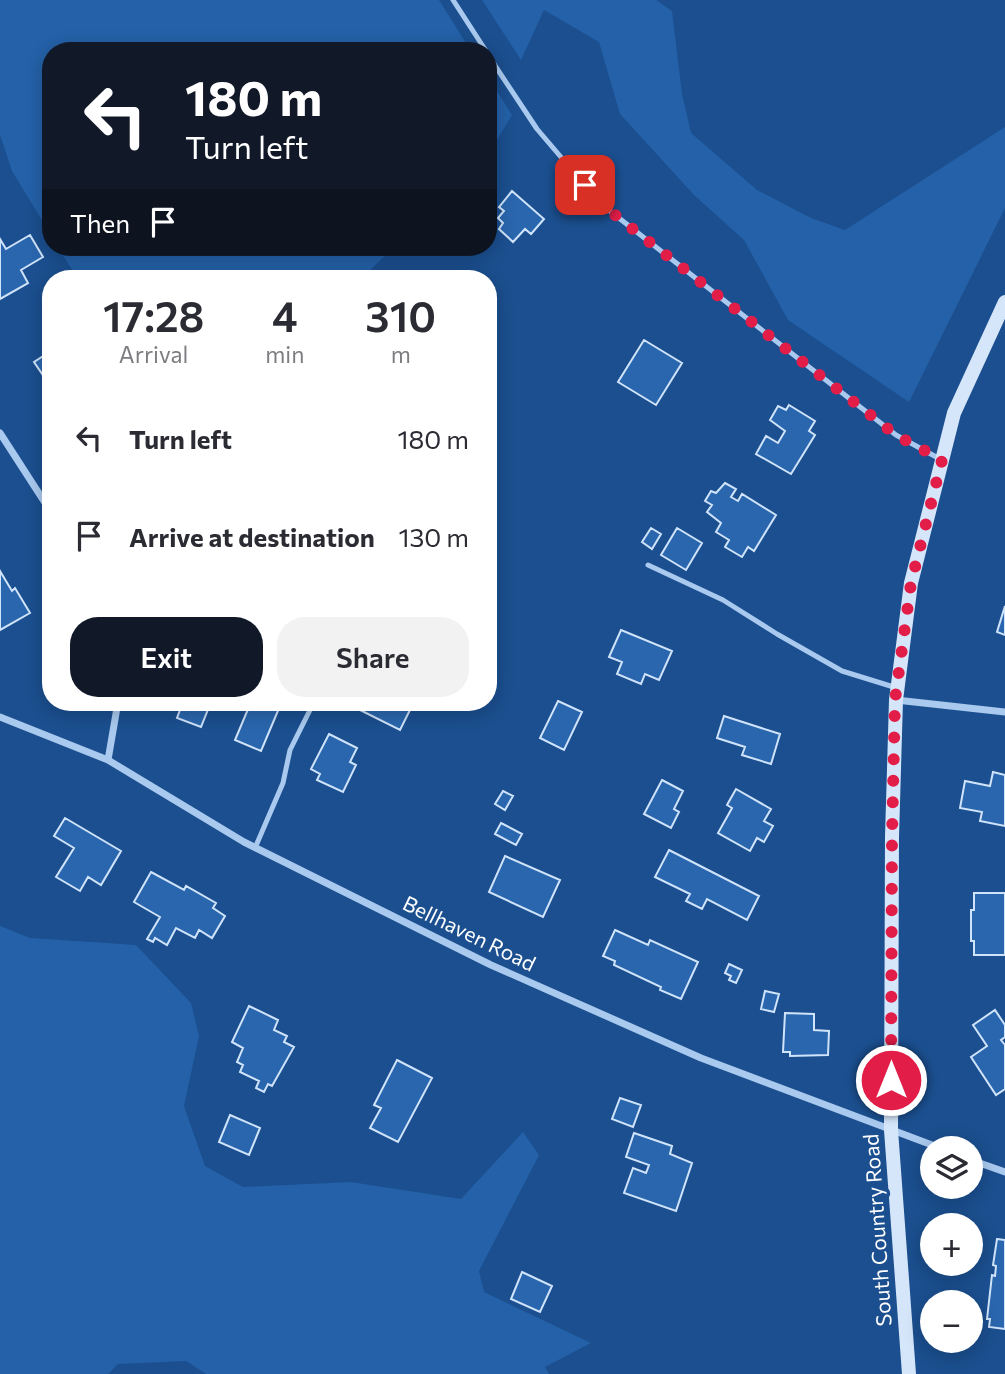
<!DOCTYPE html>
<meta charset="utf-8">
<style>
:root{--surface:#fff;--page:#f2f2f3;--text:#2b2b33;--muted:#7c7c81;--accent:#111827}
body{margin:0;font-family:Commissioner,sans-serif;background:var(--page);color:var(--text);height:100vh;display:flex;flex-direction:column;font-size:26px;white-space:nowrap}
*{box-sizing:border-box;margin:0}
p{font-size:23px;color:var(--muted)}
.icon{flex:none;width:38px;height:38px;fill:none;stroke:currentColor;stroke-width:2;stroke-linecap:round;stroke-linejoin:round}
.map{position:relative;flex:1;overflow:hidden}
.side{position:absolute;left:42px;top:270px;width:455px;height:441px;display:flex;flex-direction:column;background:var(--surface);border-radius:28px;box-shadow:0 4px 18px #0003}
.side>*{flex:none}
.banner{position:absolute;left:42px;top:42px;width:455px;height:214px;border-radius:28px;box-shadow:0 4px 18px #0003;background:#111827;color:#fff;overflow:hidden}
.buttons{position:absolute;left:920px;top:1136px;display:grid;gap:14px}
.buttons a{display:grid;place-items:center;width:63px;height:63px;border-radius:50%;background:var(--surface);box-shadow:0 4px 18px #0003;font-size:35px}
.pin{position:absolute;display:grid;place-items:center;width:60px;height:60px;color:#fff;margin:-30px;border-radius:14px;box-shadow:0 4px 10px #0006}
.me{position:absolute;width:77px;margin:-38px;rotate:0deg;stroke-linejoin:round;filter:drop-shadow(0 0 5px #0008)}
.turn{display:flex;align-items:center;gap:24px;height:147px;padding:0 28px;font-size:32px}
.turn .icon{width:91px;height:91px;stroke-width:2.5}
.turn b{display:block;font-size:49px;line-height:60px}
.then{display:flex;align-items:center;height:66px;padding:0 28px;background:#0003;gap:14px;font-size:26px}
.eta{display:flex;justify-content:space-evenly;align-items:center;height:119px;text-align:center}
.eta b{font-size:42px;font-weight:600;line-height:49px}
.button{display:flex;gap:14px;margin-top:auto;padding:14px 28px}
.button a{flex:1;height:80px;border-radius:28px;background:var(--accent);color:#fff;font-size:28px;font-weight:600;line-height:80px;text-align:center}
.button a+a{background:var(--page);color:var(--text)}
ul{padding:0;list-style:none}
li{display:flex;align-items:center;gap:21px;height:98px;padding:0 28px}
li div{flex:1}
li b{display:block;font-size:26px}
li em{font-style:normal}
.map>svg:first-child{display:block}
.green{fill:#2461a8}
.building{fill:#2a66ad;stroke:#cfe3fa;stroke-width:2}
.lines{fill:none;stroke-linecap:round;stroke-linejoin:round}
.lane{stroke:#a9c9ee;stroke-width:5}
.street{stroke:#a9c9ee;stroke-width:7}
.secondary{stroke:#d6e6fa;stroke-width:14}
.route{stroke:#e11d48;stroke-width:12;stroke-dasharray:0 21.6}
.labels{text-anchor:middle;stroke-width:7;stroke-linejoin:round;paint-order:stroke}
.street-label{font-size:21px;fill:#fff;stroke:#1b4f8f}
</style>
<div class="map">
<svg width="1005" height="1374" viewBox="0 0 1005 1374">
<rect width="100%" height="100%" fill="#1b4f8f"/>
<path class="green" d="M0,0h439l32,51h-420v184l-39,-64 -12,-36z
M482,0h174l16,11 10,83 9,39 66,57 54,28 34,12 160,-103v81l-96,194 -121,-82 -44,-80 -50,-45 -74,-81 -21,-72 -55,-32 -23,50z
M488,77l24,38 -24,40z
M58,247h336l-32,31h-285z
M0,926l30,12 106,7 55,58 8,33 -15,70 21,60 38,21 108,-5 110,17 62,-67 16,23 -60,116 5,21 107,51 -46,24 4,7h-343l-20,-13 -68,3 -10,10h-108z"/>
<path class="building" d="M512,191l32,28 -13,15 -6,-5 -12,13 -14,-13 4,-6 -5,-5 6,-7 -5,-4z
M30,235l13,22 -22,13 7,13 -28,16v-60l6,10z
M644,340l38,23 -26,42 -38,-23z
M51,351v36l-17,-25z
M789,405l26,16 -6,10 6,4 -24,39 -35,-20 10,-18 12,7 7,-12 -15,-11 8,-14 8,4z
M725,483l11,6 -5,8 7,4 4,-7 34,21 -22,36 -6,-4 -6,10 -17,-10 4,-7 -13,-8 5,-9 -14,-11 5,-7 -7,-4 6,-10 5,2z
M651,528l10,6 -9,15 -10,-7z
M677,528l25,15 -16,27 -25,-15z
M0,571l12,20 3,-3 15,25 -30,17z
M1005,606v29l-8,-3z
M621,630l51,21 -13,29 -14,-6 -4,10 -24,-10 5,-12 -13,-5z
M558,701l24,11 -18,38 -24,-12z
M176,702h35l-10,25 -24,-9 3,-8 -7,-2z
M251,702h23l6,4 -19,45 -26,-11z
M359,702h55l-14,28 -44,-22z
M724,716l56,18 -9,30 -29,-9 3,-8 -28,-9z
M329,734l28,14 -7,14 6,3 -13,27 -26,-12 3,-6 -9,-5z
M993,772l12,3v51l-25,-5 2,-9 -22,-4 5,-27 25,5z
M662,780l21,11 -9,18 5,3 -8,16 -27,-14z
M736,789l35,20 -7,12 9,5 -9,16 -7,-4 -7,13 -32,-18 14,-25 -5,-3z
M503,791l10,5 -8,14 -10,-6z
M65,818l56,33 -20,34 -13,-8 -8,14 -24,-14 18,-29 -20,-12z
M501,823l21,11 -6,11 -21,-11z
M669,850l90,46 -12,24 -40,-21 -5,10 -16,-8 4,-7 -35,-17z
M505,856l55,24 -17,37 -54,-25z
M151,872l33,18 2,-4 30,17 -3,5 12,8 -13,22 -13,-8 -4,8 -19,-10 -9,17 -12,-7 -2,4 -6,-3 13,-22 -26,-15z
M974,893h31v62h-31v-14h-3v-31h3z
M615,930l33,15 2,-5 48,22 -17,37 -21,-9 1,-3 -47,-22 1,-4 -12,-5z
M729,964l13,6 -6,13 -7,-3 2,-4 -6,-3z
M765,991l14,3 -5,18 -13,-3z
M249,1006l29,14 -4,10 13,6 -3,6 10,5 -22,39 -4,-2 -4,8 -8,-4 3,-7 -19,-9 3,-7 -6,-3 6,-14 -11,-6z
M995,1010l10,15v12l-4,3 4,5v44l-9,6 -25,-38 16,-11 -14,-21z
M785,1013l29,1v16l15,1 -1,24 -38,1v-4h-7z
M397,1060l35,18 -34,64 -28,-14 11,-20 -7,-3z
M620,1098l21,7 -8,22 -21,-8z
M230,1115l30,13 -11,27 -30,-13z
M634,1133l38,13 -2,8 22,9 -16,48 -52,-18 9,-25 13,5 3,-8 -23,-8z
M997,1239l8,1v89l-16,-2 1,-8h-3l5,-44 3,1 1,-10 -3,-1z
M522,1272l30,14 -12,26 -29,-13z"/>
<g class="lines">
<path class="lane" d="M453,0l33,51
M488,55l49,74 64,75 295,231 44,24
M648,565l75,35 54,34 65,37 55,17
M255,848l28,-65 7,-33 24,-48"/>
<path class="street" d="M0,433l51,79
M896,700l109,12
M0,717l108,43 136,82 247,123 210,93 239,90
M108,760l10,-58
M971,1160l34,12"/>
<path class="secondary" d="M909,1374l-18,-244 1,-293 4,-137 15,-117 43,-170 51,-111"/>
</g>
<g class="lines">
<path class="route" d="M585,185l16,19 295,231 46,25 -31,123 -16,117 -3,137 -1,243"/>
</g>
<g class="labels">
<g class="street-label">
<text transform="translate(469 934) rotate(26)" y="7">Bellhaven Road</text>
<text transform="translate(878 1230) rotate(-94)" y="7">South Country Road</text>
</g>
</g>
</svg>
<div class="buttons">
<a><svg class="icon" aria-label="layers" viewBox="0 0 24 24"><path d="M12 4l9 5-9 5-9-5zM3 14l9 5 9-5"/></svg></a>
<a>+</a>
<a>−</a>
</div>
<div class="pin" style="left:585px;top:185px;background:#d93025"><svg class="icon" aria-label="arrive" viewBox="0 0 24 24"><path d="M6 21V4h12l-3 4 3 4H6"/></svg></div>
<svg class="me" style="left:891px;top:1080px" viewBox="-20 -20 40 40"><circle r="17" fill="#e11d48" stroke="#fff" stroke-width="3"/><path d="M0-11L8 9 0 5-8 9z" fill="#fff"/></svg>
<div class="banner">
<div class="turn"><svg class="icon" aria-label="left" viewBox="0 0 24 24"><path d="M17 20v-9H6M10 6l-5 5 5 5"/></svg><div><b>180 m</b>Turn left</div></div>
<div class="then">Then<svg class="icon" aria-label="arrive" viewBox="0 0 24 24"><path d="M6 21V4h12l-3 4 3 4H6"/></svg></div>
</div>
<section class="side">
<div class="eta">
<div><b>17:28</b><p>Arrival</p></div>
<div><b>4</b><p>min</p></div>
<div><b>310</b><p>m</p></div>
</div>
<ul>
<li><svg class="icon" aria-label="left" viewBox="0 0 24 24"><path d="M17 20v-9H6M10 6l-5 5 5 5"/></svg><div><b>Turn left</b></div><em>180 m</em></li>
<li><svg class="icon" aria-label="arrive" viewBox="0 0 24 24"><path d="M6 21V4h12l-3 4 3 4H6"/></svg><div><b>Arrive at destination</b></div><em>130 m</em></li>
</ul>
<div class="button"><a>Exit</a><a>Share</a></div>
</section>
</div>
